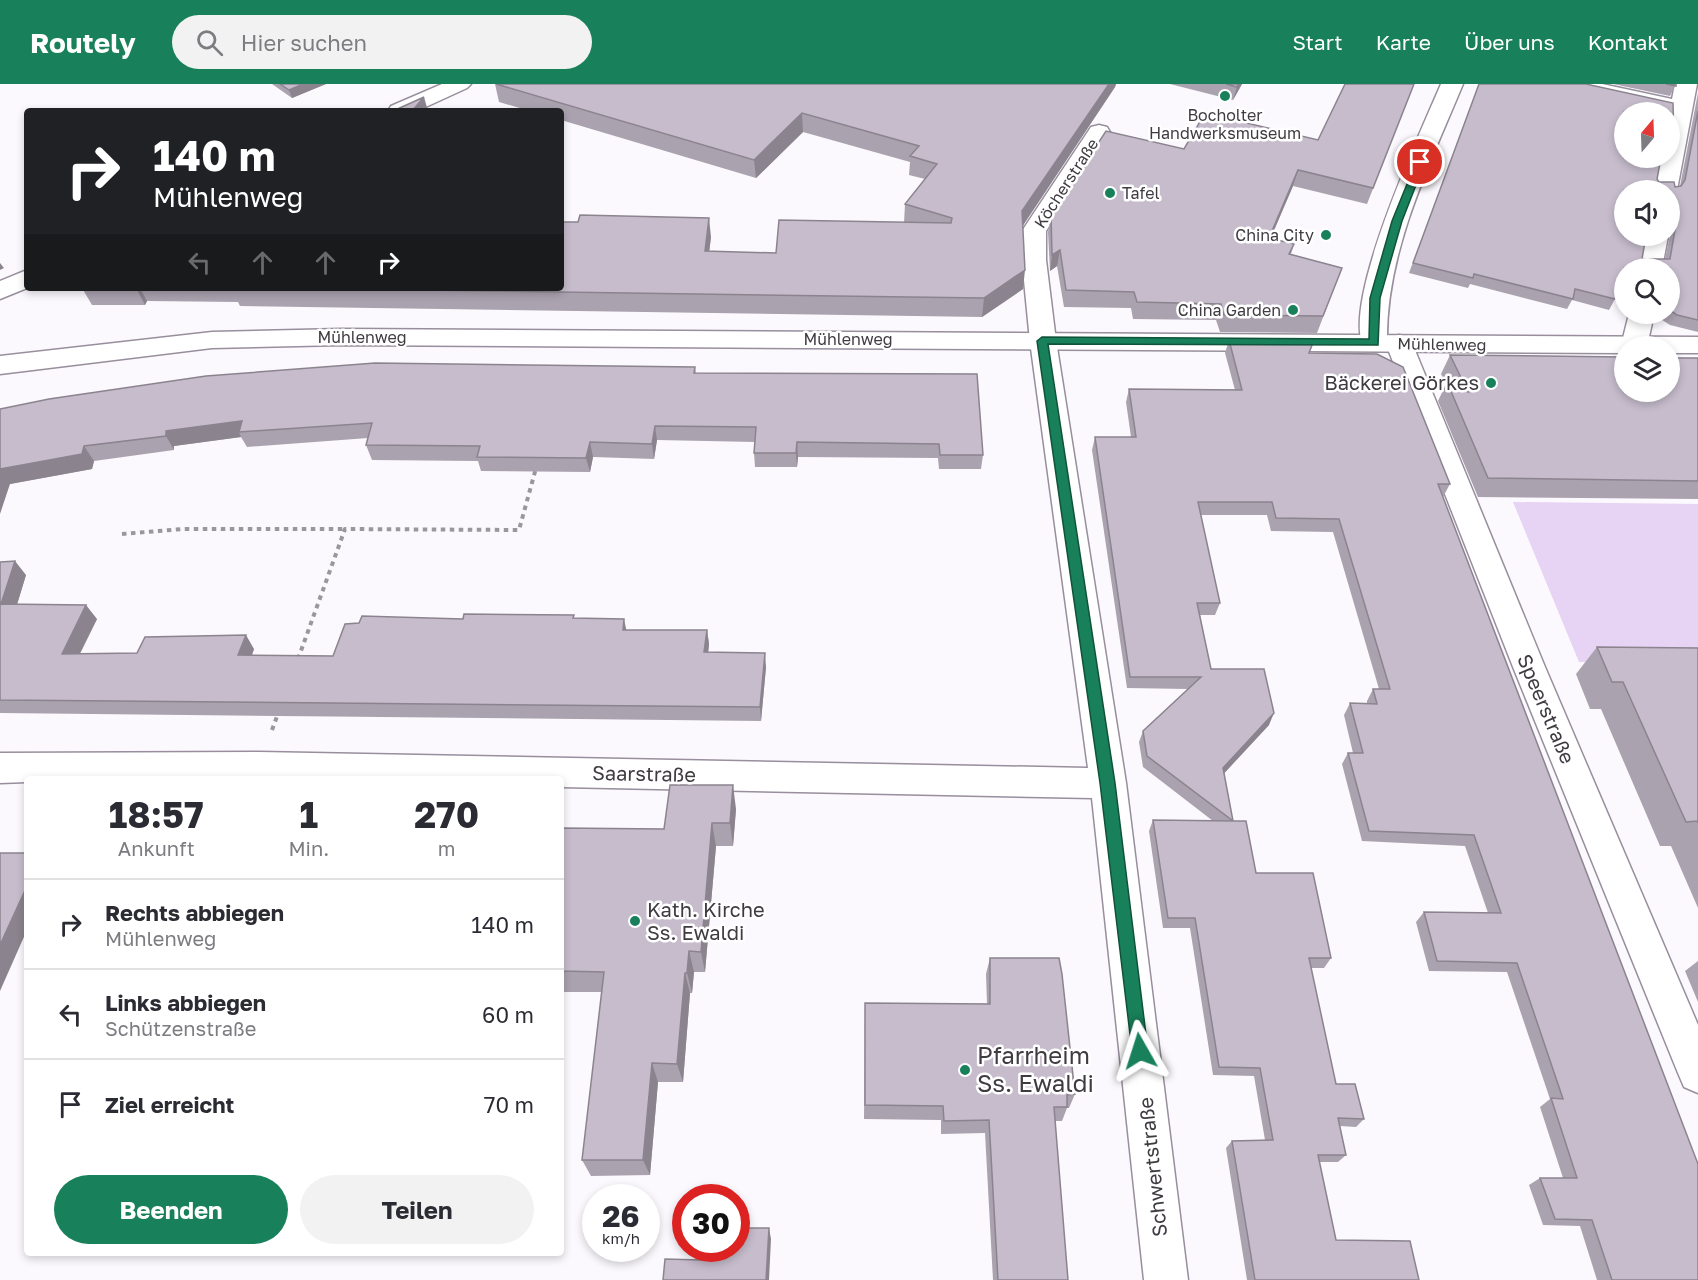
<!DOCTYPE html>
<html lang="de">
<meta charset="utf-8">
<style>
:root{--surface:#fff;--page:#f2f2f3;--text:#2b2b33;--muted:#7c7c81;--line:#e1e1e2;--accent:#18805a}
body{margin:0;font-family:"Golos Text",sans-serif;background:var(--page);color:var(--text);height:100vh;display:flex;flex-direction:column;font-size:22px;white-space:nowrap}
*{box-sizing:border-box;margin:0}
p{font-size:20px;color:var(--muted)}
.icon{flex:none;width:33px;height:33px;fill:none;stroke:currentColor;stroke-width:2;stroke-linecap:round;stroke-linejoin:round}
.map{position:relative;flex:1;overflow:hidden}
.panel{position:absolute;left:24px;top:692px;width:540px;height:480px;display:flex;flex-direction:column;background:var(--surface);border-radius:6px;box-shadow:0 3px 9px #0003}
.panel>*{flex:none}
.hud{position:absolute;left:24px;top:24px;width:540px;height:183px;border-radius:6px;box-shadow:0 3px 9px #0003;background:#202124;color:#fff;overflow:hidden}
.needle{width:39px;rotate:19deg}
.fabs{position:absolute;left:1614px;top:18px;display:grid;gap:12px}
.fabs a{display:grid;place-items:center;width:66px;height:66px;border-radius:50%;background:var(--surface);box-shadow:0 3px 9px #0003;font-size:30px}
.speed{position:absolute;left:582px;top:1100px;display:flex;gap:12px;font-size:30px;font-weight:700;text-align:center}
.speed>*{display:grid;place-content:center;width:78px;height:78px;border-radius:50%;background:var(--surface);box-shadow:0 3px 9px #0003;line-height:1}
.speed small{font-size:15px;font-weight:400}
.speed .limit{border:9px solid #d22;background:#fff;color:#111}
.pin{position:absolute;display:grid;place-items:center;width:51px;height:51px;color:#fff;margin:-26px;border:3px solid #fff;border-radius:50%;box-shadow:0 2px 6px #0007}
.me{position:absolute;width:66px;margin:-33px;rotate:354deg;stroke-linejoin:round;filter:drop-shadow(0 0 4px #0008)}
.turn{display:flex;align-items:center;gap:21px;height:126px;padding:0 30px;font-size:27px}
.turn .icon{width:78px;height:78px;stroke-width:2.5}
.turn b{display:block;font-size:42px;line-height:51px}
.lanes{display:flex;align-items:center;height:57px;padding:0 30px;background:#0003;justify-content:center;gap:30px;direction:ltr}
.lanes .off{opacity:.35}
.eta{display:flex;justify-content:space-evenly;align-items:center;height:102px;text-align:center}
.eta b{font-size:36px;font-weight:700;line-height:42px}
.action{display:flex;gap:12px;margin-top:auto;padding:12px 30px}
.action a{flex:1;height:69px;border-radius:36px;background:var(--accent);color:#fff;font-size:24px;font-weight:700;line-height:69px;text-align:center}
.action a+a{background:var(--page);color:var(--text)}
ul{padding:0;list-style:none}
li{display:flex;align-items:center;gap:18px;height:90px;padding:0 30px;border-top:2px solid var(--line)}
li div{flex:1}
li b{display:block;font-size:22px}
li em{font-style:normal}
header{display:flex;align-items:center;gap:36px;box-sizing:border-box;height:84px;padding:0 30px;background:var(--accent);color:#fff}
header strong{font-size:28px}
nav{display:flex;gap:33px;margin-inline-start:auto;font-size:21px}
.search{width:420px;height:54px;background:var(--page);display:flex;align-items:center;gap:15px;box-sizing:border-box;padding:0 21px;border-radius:33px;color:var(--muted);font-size:22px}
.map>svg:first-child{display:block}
.green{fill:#e7d3f3}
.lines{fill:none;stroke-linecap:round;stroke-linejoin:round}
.minor-casing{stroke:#988e9d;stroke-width:3}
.secondary-casing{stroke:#988e9d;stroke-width:3}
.path{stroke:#9a979c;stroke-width:4;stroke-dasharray:4.5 4.5;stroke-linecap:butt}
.minor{fill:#fff;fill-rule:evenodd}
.secondary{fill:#fff;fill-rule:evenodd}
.wall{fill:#aaa2af;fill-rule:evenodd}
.shaded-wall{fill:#8b848f}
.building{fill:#c6bccc;stroke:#8b848f;stroke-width:1.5;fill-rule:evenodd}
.route{fill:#18805a;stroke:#10533a;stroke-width:1.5}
.poi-dot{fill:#18805a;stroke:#fff;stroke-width:2}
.labels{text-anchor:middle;stroke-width:5;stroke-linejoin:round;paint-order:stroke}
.far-poi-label{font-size:16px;fill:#3f3b41;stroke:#fff;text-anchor:end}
.far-street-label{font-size:16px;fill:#3f3b41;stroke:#fff}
.poi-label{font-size:20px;fill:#3f3b41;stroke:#fff;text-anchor:end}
.street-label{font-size:20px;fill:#3f3b41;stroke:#fff}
.near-poi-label{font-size:24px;fill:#3f3b41;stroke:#fff;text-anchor:start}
</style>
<header>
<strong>Routely</strong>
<div class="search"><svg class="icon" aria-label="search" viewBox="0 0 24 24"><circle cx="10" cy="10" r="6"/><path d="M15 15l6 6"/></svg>Hier suchen</div>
<nav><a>Start</a><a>Karte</a><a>Über uns</a><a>Kontakt</a></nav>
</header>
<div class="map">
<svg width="1698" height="1196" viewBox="0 0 1698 1196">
<rect width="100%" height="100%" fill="#fbf9fd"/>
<path class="green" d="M1513,418l185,2v158h-119z"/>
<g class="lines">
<defs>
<path id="minor" d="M442,0h29l-4,4 -50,23h-29l3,-5z
M1441,0h22c-34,82 -77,167 -76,257l3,-4 9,-2 9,2 4,6 133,324 153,358v68l-14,-6 -6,-14 -165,-406 -127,-323 -3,5 -9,2 -9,-2c-27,-41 57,-220 76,-265z
M1561,0h41l70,15 3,-15h22l-20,106 -4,5 -3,1v-6h-17l7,-32h10v-47l-98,-21 -7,-2z
M1099,41l8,2 3,5 -64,99v29l10,81 70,442 62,497h-44l-52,-482 -531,-11v-9h-534v4l-27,1v-30l259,-1 829,16 -58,-427 -8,-81v-29l69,-104z
M1644,152h24l-6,32h-24z
M27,186v18l-27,11v-18z
M1629,230h25l-7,32h-23v6l-3,-6z"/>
<path id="secondary" d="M341,245l1357,8v16h-28v-7h-46v7l-1283,-8 -129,3 -212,26v-18l212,-24z"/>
</defs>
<use href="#minor" class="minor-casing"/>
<use href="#secondary" class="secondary-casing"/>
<path class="path" d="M122,450l60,-5h163
M298,575l47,-130 174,1 17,-62
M272,646l7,-19"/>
<use href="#minor" class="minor"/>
<use href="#secondary" class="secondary"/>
</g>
<path class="wall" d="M272,0h54l-34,14z
M495,0h621l-1,3 -92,138v64l-41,28 -742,-11 -2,-4 -91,-1 -2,4h-53l-10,-17h479l150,-51 -2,15 67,1 128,-30 1,-19 20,-25 -16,-4 1,-13 -107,-30 -47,46 -195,-58v-9h-31l-31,-9z
M1170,0h72l-9,16z
M1414,0l-47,120 -74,-18 -23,52 24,6 -3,10 51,14 -25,65 -97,-1 -4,-12 -83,-1 -2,-11 -67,-1 -7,-41 -7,5 -2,-39 3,-17 133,-66 134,-9z
M1479,0l191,28 -13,67 2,3 16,5 5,-1 18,-93v239l-28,-7 -14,-9v-2h14v-46h-46v28l-7,-5 -2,8 -6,11 -37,-10 -5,9 -97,-25 -2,4 -59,-15zM1624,106h46v45l-5,24h-23z
M1613,0h63l-6,12z
M1229,256l80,13 141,131 -7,13 255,783h-101l-17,-54 -37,-1 -14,-40 11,-7h23l-23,-71 10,-8 -43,-127 -78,-1 -13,-49 8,-10 64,1 -23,-67 -103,-5 -20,-77 6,-11h5l-9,-38 6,-12h17v-2l6,-12h6l-46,-157 -62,-1 -4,-16h-66l19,88 -5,12h-15l11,54 58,56 -45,48 9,48 23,52 75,85 -7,10h-13l25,116 28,35 -8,8 -16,-1 6,29 -8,7h-19l17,78 83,40h-172l-21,-132 6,-7 33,-1 -11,-64 -41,-1 -23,-147h-27l-14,-97 4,-11 60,1 -70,-54 -4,-25 4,-11 45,-42 -61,-1 -35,-238 3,-13h36l-5,-35 3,-13 106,1 -10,-37z
M1450,271l248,3v141l-220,-2 -40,-96 8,-17 -5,-10z
M695,283l1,6 287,82 -2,14h-42l-1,-11 -140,-1 -1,10h-42l-1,-14 1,-11 -98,-2 -3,19 -61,-2 -3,15 -109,-1 -3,-10 -106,-1 -6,-15 2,-7 -121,9 -6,-10 -67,9v4l-80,11 -2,8 -82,15 -10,-75z
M0,478l26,13 -9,29 80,15 -17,35 57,-1 117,-4 -2,6 81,1 130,-37 112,-1 52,12h80l2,14 -1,8 58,15 -5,54 -761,-8z
M1597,563l101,1v260l-27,-62h-11l-59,-137h-11l-14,-35z
M736,725l-3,37h-17l-11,126h-11l-2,21h-2l-7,89h-25l-8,93 -59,1 -9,-16 20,-168h-41v-164l103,1z
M990,874l85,136 -6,14h-2l-5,13h-7l13,159h-75l-8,-147 -44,1v-14l-77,-1 1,-116 122,1 -1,-30z
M1698,877v41l-13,-31z"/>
<path class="shaded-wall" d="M303,0h23l-34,14 -3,-8z
M1109,0h7l-1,3 -95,143 2,-19z
M1238,0h4l-9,16 4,-13z
M424,13l4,14h-16z
M802,29l1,19 -47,46 -2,-18z
M1298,86l-5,16 -29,68 5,-16z
M709,134l2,19 -4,33 -2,-19z
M1060,166l-3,16 -7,5 2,-16z
M0,179l4,5 -4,2z
M1025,186l-2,19 -41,28 2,-19z
M136,204h4l7,13 -2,4z
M242,337l-3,11 2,5 -67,9v4l-8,-14v-5z
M655,342l2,14 -3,19 -2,-15z
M590,358l3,15 -3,15 -4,-14z
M797,358l1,15 -1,10 -1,-14z
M84,362l10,15 -2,8 -82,15 -10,30v-45z
M15,477l11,14 -13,43 -12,-14z
M86,521l11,14 -24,48 -11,-13z
M624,535l3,14 -4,-3z
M707,546l2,14 -2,22 -3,-14z
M246,551l8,14 -7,20 -9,-14z
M765,569l1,14 -5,54 -1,-14z
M1274,629l-5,12 -51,55 5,-12z
M733,701l3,24 -3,37 -3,-23z
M712,739l4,23 -11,126 -4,-20z
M27,802v44l-27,61v-46z
M689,867l5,21 -2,21 -5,-20z
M685,889l5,20 -7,89 -6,-18z
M652,979l6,19 -8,93 -7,-15z
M769,1144l2,11 -2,41h-3z"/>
<path class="building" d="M280,0h23l-14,6z
M496,0h613l-87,127 3,59 -41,28 -714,-10h291v-66h17l2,-7 129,3 -4,33 71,2 3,-33 172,3 1,-5 -47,-14 32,-40 -27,-8 9,-10 -117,-33 -48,47z
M1226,0h12l-1,3z
M1345,0h69l-41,104 -75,-18 -29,68 25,6 -5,10 53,14 -19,48 -99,-1 -3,-11 -84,-2 -3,-10 -68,-2 -6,-40 -8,5 -1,-40 55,-84 78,18 21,-36 113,27z
M1479,0h107l87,19 1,42 -4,1v-34h-46v46h37l-4,21 2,3h15l1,5 6,-1 4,-6 13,-69v209l-21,-5 -7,-5v-42h-46v13l-4,-3 -5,21 -40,-10 -2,10 -99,-25 -1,4 -60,-15zM1624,106h46v34h6l-6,35h-28l4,-23h-22z
M1666,0h10v2z
M424,13l-12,14h-19z
M1229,256h85l-5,13 68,1 26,13 47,117h-12l260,680v116h-86l-20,-60 -37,-1 -15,-41h37l-26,-80 12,1 -46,-136 -80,-2 -13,-49 77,1 -27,-78 -105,-4 -21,-78h15l-13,-50 27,1 -4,-15h17l-51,-170 -63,-1 -4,-16h-74l22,101h-23l14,66h53l10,44 -51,55 10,53h13l10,52h57l18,85h-22l27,126h19l9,35 -26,-1 8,37h-28l18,85 74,1 9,39h-164l-23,-139 41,-1 -13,-72 -41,-1 -24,-149h-27l-15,-98 80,1 -86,-65 -4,-25 58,-54h-71l-35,-240h41l-7,-48 113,1z
M1450,271l174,2v35h46v-34h28v123l-210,-3 -41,-96 21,10z
M375,279l320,4 -1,6 283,1 6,81h-43l-1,-11 -142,-2 -1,11h-42l2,-26 -101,-1 -3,18 -62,-2 -4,16 -109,-1 3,-11 -114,-1 6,-22 -133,9 3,-11 -76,10v5l-82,10 -2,8 -82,15v-60l49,-10 157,-23z
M15,477l-14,43 85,1 -24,49 75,-1 8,-16 101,-2 -8,20 95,1 12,-32 14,-1 3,-7 101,3 1,-5 110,1 -1,3 51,1 -1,11h84l-3,22 61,1 -5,54 -760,-7v-138z
M1597,563l101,1v175l-1,-2 -11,1 -63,-140h-11z
M670,701h63l-3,38h-18l-11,129 -12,-1 -2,22h-2l-8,91 -25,-1 -9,97h-61l22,-188 -43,-1v-143l103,1z
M0,769h27v33l-27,59z
M990,874h69l3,16 13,120 -8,1v12h-13l14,173h-70l-9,-160 -45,1 -1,-15 -78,-1v-102l125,1z
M736,1144h33l-3,52h-103l2,-21 36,1 1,-12h34z"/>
<path class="route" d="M1420,75l5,3 -23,59 -22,77 -2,47 -330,-1 67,439 33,268 -2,6 -6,2 -6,-2 -2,-6 -32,-268 -63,-442 5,-4 327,2 1,-41 22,-77 24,-59z"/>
<g class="poi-dot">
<circle cx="1225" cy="12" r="6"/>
<circle cx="1110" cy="109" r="6"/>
<circle cx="1326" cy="151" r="6"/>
<circle cx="1293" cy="226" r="6"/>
<circle cx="1491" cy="299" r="6"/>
<circle cx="635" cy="837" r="6"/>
<circle cx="965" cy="986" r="6"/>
</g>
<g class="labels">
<g class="far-poi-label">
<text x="1225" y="37" text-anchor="middle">Bocholter<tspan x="1225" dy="18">Handwerksmuseum</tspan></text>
<text x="1122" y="115" text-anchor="start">Tafel</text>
<text x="1314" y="157">China City</text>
<text x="1281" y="232">China Garden</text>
</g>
<g class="far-street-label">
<text transform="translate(1066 99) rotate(-57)" y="6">Köcherstraße</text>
<text x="362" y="259">Mühlenweg</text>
<text x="848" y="261">Mühlenweg</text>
<text transform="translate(1442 260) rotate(1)" y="6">Mühlenweg</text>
</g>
<g class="poi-label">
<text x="1479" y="306">Bäckerei Görkes</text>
<text x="647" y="833" text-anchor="start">Kath. Kirche<tspan x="647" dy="23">Ss. Ewaldi</tspan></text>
</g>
<g class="street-label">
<text transform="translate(1546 625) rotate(67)" y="7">Speerstraße</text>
<text transform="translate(644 690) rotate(1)" y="7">Saarstraße</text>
<text transform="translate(1153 1083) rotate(-96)" y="7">Schwertstraße</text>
</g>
<g class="near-poi-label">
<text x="977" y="980">Pfarrheim<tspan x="977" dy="28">Ss. Ewaldi</tspan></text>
</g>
</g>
</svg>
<div class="fabs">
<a><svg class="needle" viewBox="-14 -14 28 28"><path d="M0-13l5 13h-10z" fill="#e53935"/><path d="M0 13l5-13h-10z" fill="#7c7c81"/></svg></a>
<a><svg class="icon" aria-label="sound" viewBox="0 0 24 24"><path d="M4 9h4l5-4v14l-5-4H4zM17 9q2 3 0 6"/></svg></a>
<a><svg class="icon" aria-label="search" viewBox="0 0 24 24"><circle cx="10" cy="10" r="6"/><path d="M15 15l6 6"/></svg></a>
<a><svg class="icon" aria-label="layers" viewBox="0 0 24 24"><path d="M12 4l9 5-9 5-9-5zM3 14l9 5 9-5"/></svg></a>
</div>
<div class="speed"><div>26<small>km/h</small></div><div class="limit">30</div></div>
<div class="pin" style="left:1420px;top:78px;background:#d93025"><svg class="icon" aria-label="arrive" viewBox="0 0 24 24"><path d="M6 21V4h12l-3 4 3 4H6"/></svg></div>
<svg class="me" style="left:1140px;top:967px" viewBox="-20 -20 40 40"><path d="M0-17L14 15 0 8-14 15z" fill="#18805a" stroke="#fff" stroke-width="4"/></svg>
<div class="hud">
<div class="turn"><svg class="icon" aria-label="right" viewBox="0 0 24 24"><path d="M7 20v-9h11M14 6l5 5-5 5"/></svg><div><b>140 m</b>Mühlenweg</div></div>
<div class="lanes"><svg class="icon off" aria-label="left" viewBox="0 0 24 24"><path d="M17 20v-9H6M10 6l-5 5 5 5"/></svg><svg class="icon off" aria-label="ahead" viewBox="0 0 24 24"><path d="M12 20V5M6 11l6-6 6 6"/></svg><svg class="icon off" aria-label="ahead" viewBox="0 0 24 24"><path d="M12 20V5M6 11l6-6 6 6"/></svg><svg class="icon" aria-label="right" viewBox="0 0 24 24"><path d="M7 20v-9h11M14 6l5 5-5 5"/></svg></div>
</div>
<section class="panel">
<div class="eta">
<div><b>18:57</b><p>Ankunft</p></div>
<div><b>1</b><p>Min.</p></div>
<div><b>270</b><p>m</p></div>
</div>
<ul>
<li><svg class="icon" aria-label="right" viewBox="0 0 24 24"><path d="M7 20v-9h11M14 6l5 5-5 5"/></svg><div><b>Rechts abbiegen</b><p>Mühlenweg</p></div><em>140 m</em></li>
<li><svg class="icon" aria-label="left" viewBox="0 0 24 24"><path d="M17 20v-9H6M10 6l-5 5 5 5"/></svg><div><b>Links abbiegen</b><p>Schützenstraße</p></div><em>60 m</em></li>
<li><svg class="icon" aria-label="arrive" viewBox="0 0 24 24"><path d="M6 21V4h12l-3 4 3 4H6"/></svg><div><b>Ziel erreicht</b></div><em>70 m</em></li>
</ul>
<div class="action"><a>Beenden</a><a>Teilen</a></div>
</section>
</div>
